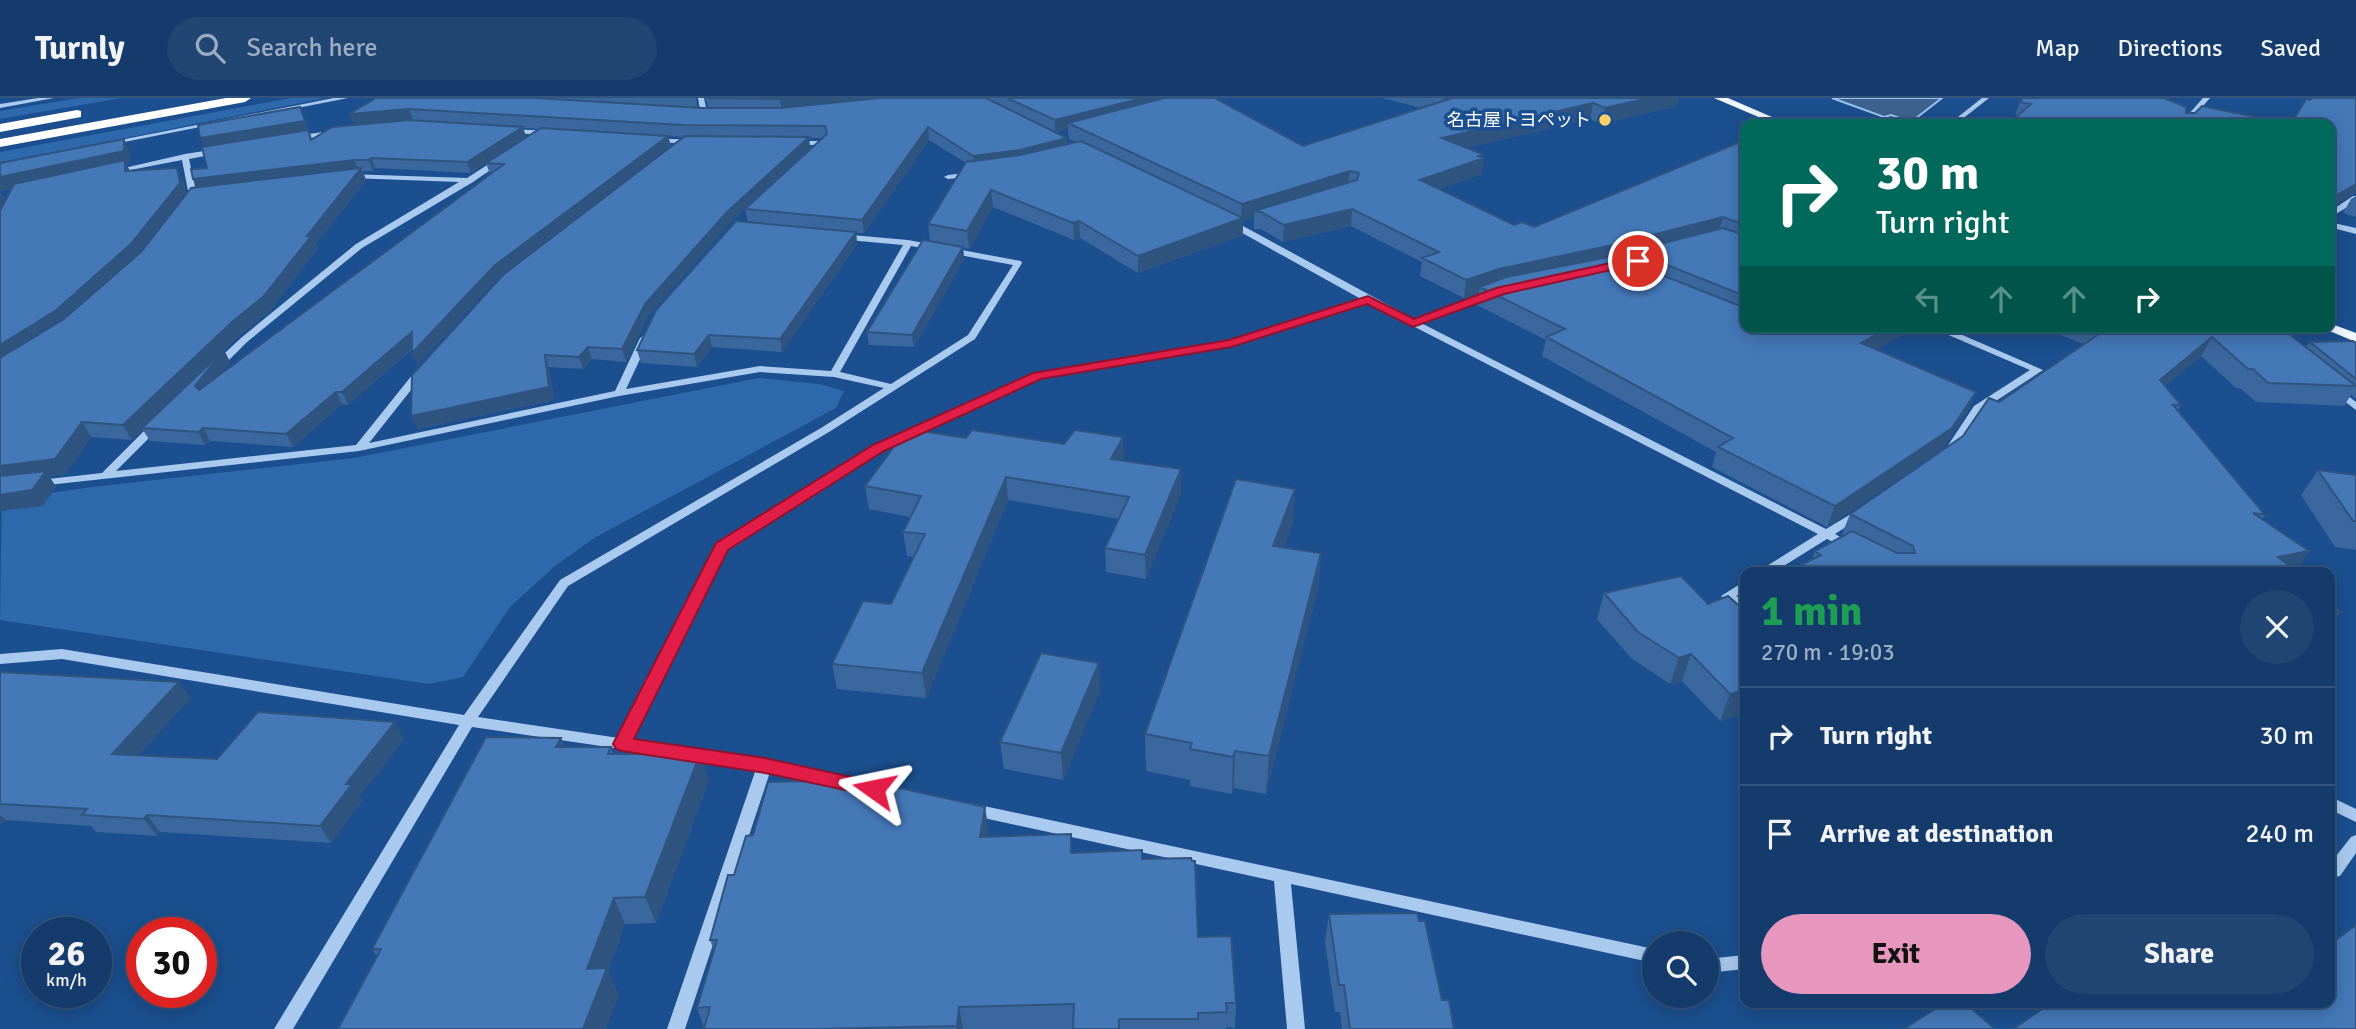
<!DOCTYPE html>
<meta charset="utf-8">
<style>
:root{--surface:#143b6b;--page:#214673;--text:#f1f3f6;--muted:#9dadc1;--line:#33557e;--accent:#e797bd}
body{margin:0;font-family:Signika,"Noto Sans JP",sans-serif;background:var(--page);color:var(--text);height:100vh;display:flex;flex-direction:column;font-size:26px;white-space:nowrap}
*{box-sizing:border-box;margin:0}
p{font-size:23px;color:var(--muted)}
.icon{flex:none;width:38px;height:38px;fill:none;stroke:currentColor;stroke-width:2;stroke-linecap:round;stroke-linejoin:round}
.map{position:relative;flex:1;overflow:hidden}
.side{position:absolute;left:1740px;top:469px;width:595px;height:441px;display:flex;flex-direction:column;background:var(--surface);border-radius:14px;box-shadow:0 4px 18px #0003,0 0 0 2px var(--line)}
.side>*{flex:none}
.banner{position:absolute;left:1740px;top:21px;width:595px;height:214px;border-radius:14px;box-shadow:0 4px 18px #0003,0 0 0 2px var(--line);background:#00695c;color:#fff;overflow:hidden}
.controls{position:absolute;left:1642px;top:833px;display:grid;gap:14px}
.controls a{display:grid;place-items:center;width:77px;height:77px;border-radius:50%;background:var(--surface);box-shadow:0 4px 18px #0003,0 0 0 2px var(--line);font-size:35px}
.speed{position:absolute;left:21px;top:819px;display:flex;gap:14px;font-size:35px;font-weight:700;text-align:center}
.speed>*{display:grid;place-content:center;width:91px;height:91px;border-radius:50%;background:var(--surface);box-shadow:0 4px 18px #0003,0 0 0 2px var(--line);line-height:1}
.speed small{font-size:18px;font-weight:400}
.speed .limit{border:10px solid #d22;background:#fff;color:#111}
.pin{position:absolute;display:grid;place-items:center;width:60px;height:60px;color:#fff;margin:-30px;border:4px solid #fff;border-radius:50%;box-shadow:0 2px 7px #0007}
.me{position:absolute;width:77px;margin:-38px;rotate:282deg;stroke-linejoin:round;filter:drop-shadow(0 0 5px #0008)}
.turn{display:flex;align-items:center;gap:24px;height:147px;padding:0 21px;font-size:32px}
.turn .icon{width:91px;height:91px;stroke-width:2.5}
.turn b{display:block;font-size:49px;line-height:60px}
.lanes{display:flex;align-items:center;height:66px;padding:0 21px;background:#0003;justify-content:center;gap:35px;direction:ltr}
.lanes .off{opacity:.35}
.round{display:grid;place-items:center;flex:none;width:74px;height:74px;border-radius:37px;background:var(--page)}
.headline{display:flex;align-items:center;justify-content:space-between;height:119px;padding:0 21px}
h1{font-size:42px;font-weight:800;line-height:52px;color:#1e9e55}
.primary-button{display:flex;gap:14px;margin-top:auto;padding:14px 21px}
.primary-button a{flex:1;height:80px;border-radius:42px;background:var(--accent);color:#111;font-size:28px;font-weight:800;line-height:80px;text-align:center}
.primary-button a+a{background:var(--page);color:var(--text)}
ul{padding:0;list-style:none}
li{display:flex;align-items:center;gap:21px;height:98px;padding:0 21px;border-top:2px solid var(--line)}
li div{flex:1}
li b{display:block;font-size:26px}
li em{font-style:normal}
header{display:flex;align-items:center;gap:42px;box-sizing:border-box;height:98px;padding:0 35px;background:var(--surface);border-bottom:2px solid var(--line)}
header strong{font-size:33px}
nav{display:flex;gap:38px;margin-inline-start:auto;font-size:24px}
.search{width:490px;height:63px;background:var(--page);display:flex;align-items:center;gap:18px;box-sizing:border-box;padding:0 24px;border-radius:38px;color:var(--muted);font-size:26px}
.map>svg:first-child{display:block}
.green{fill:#2e69ad}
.water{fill:#3c6290;stroke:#9cc4f0;stroke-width:2}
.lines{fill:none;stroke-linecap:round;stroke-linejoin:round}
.minor{fill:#a9c9ee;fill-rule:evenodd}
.major{fill:#f0f6ff;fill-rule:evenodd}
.highway{fill:#fff;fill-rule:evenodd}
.wall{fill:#3a679d;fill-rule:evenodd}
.shaded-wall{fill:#305480}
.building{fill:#4478b7;stroke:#305480;stroke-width:2}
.route{fill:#e11d48;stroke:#92132f;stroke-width:2}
.poi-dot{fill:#ffd166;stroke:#1b4f8f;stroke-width:2.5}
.labels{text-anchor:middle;stroke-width:7;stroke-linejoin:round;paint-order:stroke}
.far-poi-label{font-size:18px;fill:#fff;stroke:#1b4f8f;text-anchor:end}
</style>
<header>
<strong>Turnly</strong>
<div class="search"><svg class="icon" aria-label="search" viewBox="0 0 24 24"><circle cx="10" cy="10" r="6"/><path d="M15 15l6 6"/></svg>Search here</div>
<nav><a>Map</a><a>Directions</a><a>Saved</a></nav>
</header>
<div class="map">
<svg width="2356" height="931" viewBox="0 0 2356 931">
<rect width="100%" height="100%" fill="#1b4f8f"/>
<path class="green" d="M79,0h42l-121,21v-8z
M291,0h34l-325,65v-11z
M759,280l60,6 25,7 -8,17 -240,129 -41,29 -45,41 -47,70 -34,7 -429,-64 2,-120 90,-13 262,-29z"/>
<path class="water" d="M1832,0h110l-31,24 -20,-7 -7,2z"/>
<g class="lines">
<path class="minor" d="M38,0h16l-54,10v-4z
M334,0h14l-239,47 -4,-2z
M698,0h6l4,19 -7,-2z
M1982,0h7l-33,26h-7z
M2203,0h7l-23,26h-7z
M507,31l44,2 4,2 -4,2 -41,-2 -4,-2z
M338,32l4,2 -1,2 -47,6 -4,-2 4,-2z
M650,40l45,2 4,2 -4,2 -42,-2 -4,-2z
M790,43h34l4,2 -4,2h-34z
M217,51h3v4l-31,6 8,37 -9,8 -4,-2 5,-6 -7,-36 -67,13 -4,-2 74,-17z
M498,60l7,2 -32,22 -111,66 -115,94 -26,26h-8v-4l28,-26 115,-94 103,-62 -109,-4 -4,-2 1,-2 120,4z
M973,74h3v4l-28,3 -4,-2 4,-2z
M2353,98h3v6l-27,16v-6z
M1226,122h6l182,99 77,-28h6v4l-76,28 405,206 30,-18h8l2,2 -2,2 -29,19 23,13 -6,4 -25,-12 -53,33h-14l2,-3 56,-35 -450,-231 -137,44 -190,31 -159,72 -156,99 -94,191 133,20 84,18 5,2 2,4 -2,4 -5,2 -79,-18 -85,257h-18l89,-260 -284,-42 -179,302h-19l185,-304 -397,-66 -62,5v-10l62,-5 402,66 96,-135 261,-152 63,-40 -50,-11 -74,-5 -141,24 -260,55 -320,35 -6,-3 6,-3 63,-7 50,-50 4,-1 5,3 -1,2 -44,44 240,-26 61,-76 4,-1 5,3 -57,72 246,-52 25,-53 5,-3 5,3 -24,51 134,-23 71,5 72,-126 -66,-6 -1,-2 4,-3 68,6 113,21 1,2 -47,76 -146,93 -261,154 -90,131 141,21 98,-194 157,-98 160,-73 195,-32 132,-42 -135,-75zM911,148l102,19 -45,70 -77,49 -51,-12z
M2329,124l27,6v6l-27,-7z
M1930,229h14l99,43 -61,40 -30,45 -4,1 -5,-3 31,-47 56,-36z
M2335,288l21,16v8l-25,-19 -1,-2z
M1745,483v10l-9,5 9,5v10l-24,-15z
M2329,698l27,13v13l-27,-13z
M970,705l684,146v14l-363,-79 14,145h-18l-13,-148 -304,-66 -5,-2 -3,-4 3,-4z
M2356,737v18l-16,23 -11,2v-13l22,-28z
M1745,857v14l-39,4v-14z"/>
<path class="major" d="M1714,0h14l60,26h-13z
M2329,225l27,10v9l-36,-15h9z"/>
<path class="highway" d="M226,0h25l-6,4 -245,45v-8z
M77,12l4,1v6l-81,15v-8z"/>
</g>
<path class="wall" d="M376,0h320l1,9 12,1 -4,-10h510l88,48 118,-38 -39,-10h297l-2,8 -76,18 -11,-5 -124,29 16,6v20l-43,15 75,36 20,2 211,-87v187l131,23 100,42 -9,20 -24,36 -116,79 -115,-60 4,-15 -174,-96 4,-16 -69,-35 2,-12 -15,5 -44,-22 2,-14 -71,-36 -68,16 -22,-13h-7v-12l-11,4v14l-105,38 -58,-35 -6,2 -81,-33 -24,42 -6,-2 1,12 -50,88 -45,-2 -2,-13 63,-91 -2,-17 38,-61 -37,-23 -65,93h-8l1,11 -75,108 -70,-5 -15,20 -56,-4 -4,-13 111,-127 -3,-14 77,-71h-13l1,10 -80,75 -82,93 -22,46 -34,-3 -9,10 -34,-2 5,33 -137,29 267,-292 -16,-1 3,10 -173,132 -81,87 -5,-16 -64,56 -6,-1 -49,43 -83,-6 -5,4 -55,-4 -7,-11 -11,10 -41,-3 -26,37 -16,2 7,11 -13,19 -43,5v-300l11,-22 -11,2 5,9 -5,11v-48l130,-12v12l-4,1 4,7 53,9 3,14 11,-7 10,-19 -2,-21 -5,-9 100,-31 12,32 42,-14 -5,-11zM523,30l17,1 -54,34 4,11 -269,200 9,-12 -6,-12 15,-14 31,-25 48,-63 -2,-4 50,-64 -3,-9h10l2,-3 96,5 55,-36zM1068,31l1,10 7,3 -9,2 -11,-12zM1631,159l-1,5 -8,-3z
M2023,0h146l-1,1 18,8v6h9l7,-7 89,18 15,-25 4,1 2,-2h44v95l-27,16v-85h-321l10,-9h-3l5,-13z
M2356,98v21l-13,-4 8,-14z
M1964,229h26l-10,6z
M2039,229h241l26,20 4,-5 46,1v56l-5,-4 -7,11 -88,-4 -15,-13 -5,-1 -35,-32 -36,30 16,19 -3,5 87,105 -3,4 47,32 -13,20 -484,-12 3,-8 29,-15 -2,-2 8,-20 113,-78 36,-34 85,-58z
M1124,362l-1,1 58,8v24l-35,86 -40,-7 -1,-24 14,-29 -111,-19 -82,198 -89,-9 -5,-25 59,-60 23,-47 -7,-1 -4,-24 7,-15 -41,-8 -4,-23z
M2318,372l38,5v75l-21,-3 -34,-52z
M1295,391l-2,34 -9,24 37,6 -3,35 -52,206 -32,-6 -2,6 -42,-8v-6l-44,-9 -1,-37z
M1604,495l104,11 37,7v102l-25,8 -38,-40 -12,3 -39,-26 -34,-39z
M2329,503l11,11 -11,15z
M0,574l191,26 -53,57 79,4 187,-20 -45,58 3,4 -31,42 -171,-11 -3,4 -61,-4 -5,-6 -86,-6 -5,5z
M1100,592l-37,90 -59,-11 -4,-27z
M565,649h46l2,7 96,26 -53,143 -31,1 -17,47 11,24 -242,-38 -5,-8z
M859,682l1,5 129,47 -1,4 85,17 69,6 56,78 38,66 -1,25 -9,-1v2h-522v-2l-7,-19 17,-58 -4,-10 24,-65 19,-40z
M1329,816l113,86 12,29h-112l-2,-17h-5l-10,-70z"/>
<path class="shaded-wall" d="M791,0h104l-113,13 -2,-12z
M1143,0h45l-120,25v6l-13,3v-12z
M1649,0h30l-2,8 -76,18 4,-16z
M1593,5l-3,16 -150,35 2,-16z
M300,9l12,33 -107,8 -5,-10z
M409,11l4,12 -59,5 -5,-12z
M523,29l3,10 -55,36 -4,-11z
M928,29l1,13 -65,93 -2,-13z
M668,38l3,10 -173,132 -81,87 -5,-12 82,-87z
M809,39l1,11 -80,75 -82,93 -22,46 -4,-13 23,-45 82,-92z
M1067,40l1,12 -94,19 -1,-13z
M124,41l6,12v12l-4,1 5,9 -6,-2v-7l-125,27 5,9 -5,11v-34z
M1482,56l-1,5 3,-1 -2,16 -64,23 2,-17z
M371,60l4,10 -2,3 -4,-11z
M354,62l5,10 -161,20 -5,-11z
M177,70l6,12 3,15 -48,62 -75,68 -63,40v-20z
M361,70l5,12 -50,64 2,4 -48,63 -31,25 -15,14 6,12 -28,37 -60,29 1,2 -11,10 -9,-15 184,-189z
M1350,73l-2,16 -87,25 -7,-1v6l-11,4v14l-105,38v-17l103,-37 1,-15z
M2356,86v9l-27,16 8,-14z
M991,92l2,17 -24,42 -2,-18z
M1352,111l-1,17 -68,16 1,-17z
M1723,119l-5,17 -86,17 -1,6 -22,5 -129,25 -1,6 -15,5 2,-18 33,-11z
M1079,123l1,17 -6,2 -1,-17z
M856,134l1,12 -75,108 -2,-13z
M963,149l1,12 -50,88 -2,-12z
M1891,229h27l-64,35 7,-19z
M1983,229h7l-10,6z
M412,234l5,12 -69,61 -6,-13z
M709,237l3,12 -15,20 -3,-13z
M2212,239l-11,19 -52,43 11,-19z
M588,249l4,12 -9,10 -4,-12z
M545,257l4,12 5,33 -137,29 -6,-13z
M336,294l6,12 -49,43 -7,-13z
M1976,294l-9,20 -24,36 -116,79 8,-21z
M82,324l9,15 -26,37 -16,2 7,11 -13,19 -43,5v-45z
M203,330l7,13 -5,4 -7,-13z
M1123,339l1,23 -12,22 -1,-23z
M1181,371v24l-35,86 -1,-24z
M1006,379l2,23 -82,198 -4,-25z
M1295,391l-2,34 -22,58 2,-35z
M2309,453l-14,21 -17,-15z
M1321,455l-3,35 -52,206 3,-38z
M1691,556l-9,27 -12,3 9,-26z
M1099,565l1,27 -37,90 -2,-27z
M179,584l12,16 -67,73 -12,-17z
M1745,592v23l-25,8 10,-27z
M395,624l9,17 -45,58 3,4 -31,42 -11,-17 26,-42z
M561,640l11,26 -16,-17z
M1235,653l-1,37 -2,6 1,-37z
M700,656l9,26 -53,143 -11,-26z
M985,709l4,25 -6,30 -3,-25z
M0,717l5,5 -5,5z
M147,717l13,17 -3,4 -13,-17z
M614,800l11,26 -17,47 11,24 -13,34h-23l4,-60z
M959,909l4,22h-6v-3z"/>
<path class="building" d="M376,0h159l167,10h78l100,-10h106l81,40 -47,12 -47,6 -45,-29 -66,93 -117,-11 82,-75 -2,-8 -143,-1 -273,-16 -60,5z
M707,0h84l-11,1z
M1007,0h136l-88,22z
M1164,0h51l88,48 146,-47 -4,-1h204l-44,10 -12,-5 -151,35 40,16 -4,2 6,2 -64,22 94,45 8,-3 12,5 211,-87v85l-22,-8 -110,28 -114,24 -33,11 -44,-22 17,-6 -87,-43 -68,16 -23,-13 -7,-1 103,-31 2,-7 -9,-2 -108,33 -174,-81z
M2023,0h141l22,9v6h9l7,-7 89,18 15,-25 4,1 2,-2h44v86l-19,11 -8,-2v-69h-321l23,-20 -11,-2z
M300,9l5,14 -105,17 -2,-13z
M409,22l114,7 -56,35 -96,-4 -2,2h-15l-161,19 -2,-10 16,-1 -5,-21 106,-17 3,10 21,-13z
M541,30l127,8 -174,130 -82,87v-21l-70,60h-6l-50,42 -83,-6 -5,4 -56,-4 82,-78 -29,36 4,4 305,-226 -18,-1z
M685,38l124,1 -82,75 -82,92 -23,45 -34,-2 -9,10 -34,-2 4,32 -138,29 1,-41 92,-101z
M124,41v12l-124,26v-14z
M1081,43l162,77 -105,38 -59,-35 -6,2 -82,-33 -24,41 -39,-7 38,-62 54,-7z
M125,62v11l52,-3 3,15 -49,61 -76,67 -55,34v-134l14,-27z
M361,70l-54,68 5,-1 -49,62 -31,25 -109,103 -41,-3 -27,37 -55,7v-108l64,-39 77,-67 50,-64z
M736,123l120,11 -76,107 -71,-4 -15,19 -57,-4 19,-40z
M1723,130l22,7v61l-113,-45z
M923,142l40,7 -51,88 -45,-3z
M1614,158l131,52v19h146l-30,16 115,49 -24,36 -117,78 -117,-59 15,-9 -187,-101 19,-8 -85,-42 26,-10z
M2098,229h182l76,59 -88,-3 -15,-14h-5l-36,-32 -52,43 21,25h-8l92,110 -12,-2 56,38 -31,6 20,15h-512l35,-17 -6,-4 37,-20 45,22h18l-2,-7 -63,-32 113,-78 26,-38 10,4 106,-72z
M2353,243l3,2v36l-46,-37z
M907,331l59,9 6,-8 92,14 11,-14 48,7 -12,22 70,10 -36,86 -40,-7 24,-51 -123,-20 -84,196 -90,-9 31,-63 28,3 34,-70 -22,-2 18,-36 -56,-10z
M2318,372l38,5v46h-3z
M46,373l-14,19 -32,5v-19z
M1236,381l59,10 -22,57 48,7 -52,203 -34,-5 -2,6 -43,-8 2,-6 -47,-9z
M1681,478l27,28 20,-8 17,15v79l-15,4 -39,-40 -12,4 -41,-26 -34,-39z
M2329,503l11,11 -11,1z
M1041,555l58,10 -38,90 -61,-11z
M0,574l179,10 -67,72 105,5 41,-47 137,10 -49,62h6l-32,42 -173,-11 -3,4 -62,-4 5,-6 -87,-5z
M486,639l75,1 -5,9h55l-3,7h92l-55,143 -31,1 -27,71 20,-1 -24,61h-245l43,-80h-9z
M859,682l-1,5 24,-1 103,23 -5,30 91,-3v19l71,-3v9l49,-1 1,3h3l3,76 33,-1 5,67h-10l1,9 -29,1v6h-79v10h-46l1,-25 -115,3 -2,19 -141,3h-112l6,-22 -13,1 20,-68h-7l18,-65h6l12,-39 7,-1 15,-53z
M1417,815l2,8h6l17,79h7l5,29h-104l-6,-44h-5l-10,-71z
M2356,827v104h-343l38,-26h278v-58z
M1944,905h21l30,26h-91z"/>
<path class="route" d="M1638,159l4,1v5l-138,31 -91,33 -46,-23 -136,43 -190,32 -157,72 -156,99 -94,189 131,19 109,24 7,2 2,5 -2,5 -7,2 -109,-23 -143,-22 -6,-2 -3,-5 103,-201 157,-98 160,-72 196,-33 139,-44 46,23 82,-31z"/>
<circle class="poi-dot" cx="1605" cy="22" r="7"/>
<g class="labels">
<g class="far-poi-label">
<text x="1591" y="28">名古屋トヨペット</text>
</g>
</g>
</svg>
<div class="controls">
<a><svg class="icon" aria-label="search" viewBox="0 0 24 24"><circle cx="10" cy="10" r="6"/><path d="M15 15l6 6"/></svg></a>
</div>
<div class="speed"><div>26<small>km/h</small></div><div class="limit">30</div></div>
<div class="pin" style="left:1638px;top:163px;background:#d93025"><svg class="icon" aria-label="arrive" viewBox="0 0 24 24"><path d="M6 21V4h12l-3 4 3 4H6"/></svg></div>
<svg class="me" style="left:874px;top:691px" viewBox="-20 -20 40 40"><path d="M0-17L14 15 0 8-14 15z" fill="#e11d48" stroke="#fff" stroke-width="4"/></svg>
<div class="banner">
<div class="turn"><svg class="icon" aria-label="right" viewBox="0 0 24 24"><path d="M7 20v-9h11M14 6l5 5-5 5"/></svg><div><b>30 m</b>Turn right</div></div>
<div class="lanes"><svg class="icon off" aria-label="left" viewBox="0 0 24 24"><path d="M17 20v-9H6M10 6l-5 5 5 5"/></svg><svg class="icon off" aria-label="ahead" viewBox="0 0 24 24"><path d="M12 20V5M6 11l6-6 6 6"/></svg><svg class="icon off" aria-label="ahead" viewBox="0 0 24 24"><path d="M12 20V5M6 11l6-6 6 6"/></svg><svg class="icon" aria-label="right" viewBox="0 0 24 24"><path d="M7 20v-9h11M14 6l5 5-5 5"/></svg></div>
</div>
<section class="side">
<div class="headline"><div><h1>1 min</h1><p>270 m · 19:03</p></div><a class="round"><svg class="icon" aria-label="close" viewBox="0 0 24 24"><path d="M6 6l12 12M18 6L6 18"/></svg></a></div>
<ul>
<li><svg class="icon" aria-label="right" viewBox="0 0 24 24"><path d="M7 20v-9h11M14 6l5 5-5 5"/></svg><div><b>Turn right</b></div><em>30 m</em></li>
<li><svg class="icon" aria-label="arrive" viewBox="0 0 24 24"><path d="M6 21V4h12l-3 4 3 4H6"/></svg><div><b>Arrive at destination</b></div><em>240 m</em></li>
</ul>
<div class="primary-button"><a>Exit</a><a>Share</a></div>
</section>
</div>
